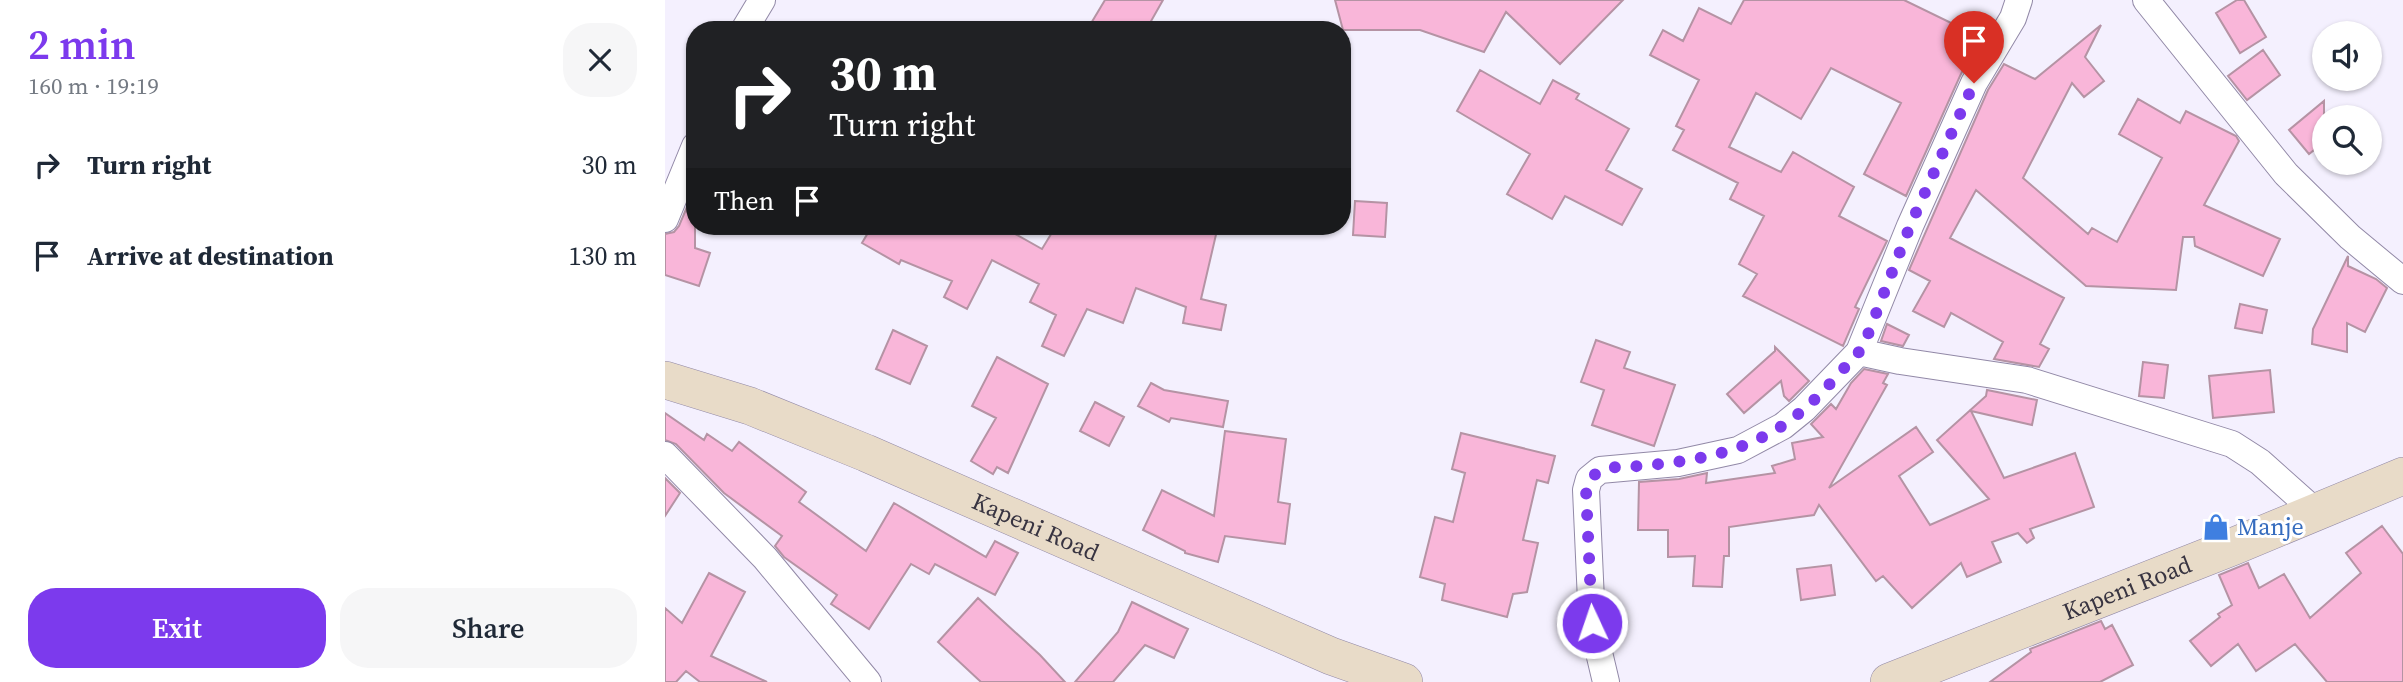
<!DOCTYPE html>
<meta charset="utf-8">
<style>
:root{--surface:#fff;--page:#f6f6f7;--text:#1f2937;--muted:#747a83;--accent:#7c3aed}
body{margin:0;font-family:"Source Serif 4",serif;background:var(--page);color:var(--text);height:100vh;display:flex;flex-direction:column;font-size:26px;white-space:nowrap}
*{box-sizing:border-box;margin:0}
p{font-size:23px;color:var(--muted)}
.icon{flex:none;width:38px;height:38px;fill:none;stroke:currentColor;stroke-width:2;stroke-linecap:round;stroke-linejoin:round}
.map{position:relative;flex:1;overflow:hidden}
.sheet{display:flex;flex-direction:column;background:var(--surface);width:665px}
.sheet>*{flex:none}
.banner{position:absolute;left:21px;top:21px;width:665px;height:214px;border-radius:28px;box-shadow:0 2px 5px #0004;background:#202124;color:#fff;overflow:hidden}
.fabs{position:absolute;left:1647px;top:21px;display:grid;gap:14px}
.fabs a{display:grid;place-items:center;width:70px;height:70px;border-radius:50%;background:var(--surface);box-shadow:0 2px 5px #0004;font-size:35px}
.pin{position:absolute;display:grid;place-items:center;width:60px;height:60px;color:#fff;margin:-72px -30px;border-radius:50% 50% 50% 0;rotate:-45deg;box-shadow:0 0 7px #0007}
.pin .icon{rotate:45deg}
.me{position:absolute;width:77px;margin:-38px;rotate:357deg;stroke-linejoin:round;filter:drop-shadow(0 0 5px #0008)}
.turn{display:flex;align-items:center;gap:24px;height:147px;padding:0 28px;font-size:32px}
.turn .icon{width:91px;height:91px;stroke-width:2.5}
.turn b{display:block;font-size:49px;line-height:60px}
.then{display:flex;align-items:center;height:66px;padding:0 28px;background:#0003;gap:14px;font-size:26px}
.round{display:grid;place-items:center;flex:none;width:74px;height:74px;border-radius:28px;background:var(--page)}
.head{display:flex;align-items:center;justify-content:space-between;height:119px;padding:0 28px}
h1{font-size:42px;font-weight:600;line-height:52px;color:var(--accent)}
.primary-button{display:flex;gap:14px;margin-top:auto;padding:14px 28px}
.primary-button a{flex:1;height:80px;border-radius:28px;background:var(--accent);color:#fff;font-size:28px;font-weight:600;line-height:80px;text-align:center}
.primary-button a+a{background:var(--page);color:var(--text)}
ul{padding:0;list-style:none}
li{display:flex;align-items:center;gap:21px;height:91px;padding:0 28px}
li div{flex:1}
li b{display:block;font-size:26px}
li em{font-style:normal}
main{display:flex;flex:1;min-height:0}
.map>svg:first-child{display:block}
.building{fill:#f9b6d9;stroke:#b593a4;stroke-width:2}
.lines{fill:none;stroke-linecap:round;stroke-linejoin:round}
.street-casing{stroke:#9289a7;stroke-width:28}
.secondary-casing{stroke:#9289a7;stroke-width:38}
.street{stroke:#fff;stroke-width:26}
.secondary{stroke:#e8dbc8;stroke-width:37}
.route{stroke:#7c3aed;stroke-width:12;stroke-dasharray:0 21.6}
.labels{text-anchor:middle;stroke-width:6;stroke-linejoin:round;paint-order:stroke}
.shop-label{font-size:24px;fill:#366cbe;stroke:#fff;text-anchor:start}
.street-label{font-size:24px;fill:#383441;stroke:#fff}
</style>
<main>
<section class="sheet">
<div class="head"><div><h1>2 min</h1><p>160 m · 19:19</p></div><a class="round"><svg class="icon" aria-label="close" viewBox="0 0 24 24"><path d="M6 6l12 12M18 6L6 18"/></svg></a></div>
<ul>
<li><svg class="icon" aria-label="right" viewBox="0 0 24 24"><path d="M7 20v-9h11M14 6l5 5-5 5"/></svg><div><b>Turn right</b></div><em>30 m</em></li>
<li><svg class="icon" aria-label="arrive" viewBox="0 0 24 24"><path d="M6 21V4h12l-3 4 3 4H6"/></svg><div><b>Arrive at destination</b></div><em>130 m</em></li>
</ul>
<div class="primary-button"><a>Exit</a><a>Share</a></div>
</section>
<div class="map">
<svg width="1738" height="682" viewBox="0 0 1738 682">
<rect width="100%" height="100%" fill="#f4f0fe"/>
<path class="building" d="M440,0h58l-17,30h-59z
M670,0h288l-63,64 -54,-52 -22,40 -64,-22h-77z
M1079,0h160l76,37 -20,39 -54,120 -42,-22 37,-71 -70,-35 -30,51 -45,-26 -27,54 52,25 12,-20 61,35 -15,29 48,25 -32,66 4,2 -16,37 -100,-50 14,-22 -18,-10 25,-48 -34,-17 8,-16 -65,-33 11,-20 -8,-4 23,-46 -49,-25 13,-25 20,11 16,-33 32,16z
M1572,0h7l22,37 -26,16 -24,-40z
M1436,25l-16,32 19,24 -20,16 -12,-14 -49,95 65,56 4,-6 25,14 45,-84 -43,-24 19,-35 42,24 6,-12 50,25 3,5 -35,64 76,34 -17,37 -68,-30 -1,-9h-11l-7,53 -90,-4 -110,-96 -26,48 114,60 -24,46 9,5 -10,18 -45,-8 9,-17 -52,-29 -7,14 -31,-16 17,-30 -21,-11 79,-180 16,-26 31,15z
M1598,50l17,25 -33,25 -19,-24z
M815,70l60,34 13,-24 26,14 -3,5 53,30 -23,41 36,19 -20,36 -57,-29 -13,23 -45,-25 23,-40 -73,-43z
M1659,101v41l-15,12 -20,-24z
M30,188v60l15,5 -11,33 -34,-11v-41l9,-2 5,-6z
M690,201l32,2 -2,34 -32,-2z
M207,226h129l41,23 14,-23h162l-17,73 25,6 -5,25 -38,-7 3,-16 -50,-19 -13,35 -36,-14 -23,47 -22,-10 14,-31 -26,-13 9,-18 -47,-24 -25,49 -23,-12 8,-16 -51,-21 -2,4 -37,-21z
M1683,256v10l28,13 11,9 -22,44 -18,-9v29l-35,-8 1,-15z
M1575,304l27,6 -5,23 -27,-5z
M1222,324l22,11 -6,11 -22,-5z
M228,330l34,16 -17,38 -34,-15z
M931,340l34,12 -6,16 51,17 -21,61 -62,-21 12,-35 -23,-8z
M1110,347l34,34 -20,20 -5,-5 -3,-15 -37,32 -17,-19 48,-43z
M332,357l51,27 -40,89 -11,-6 -4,7 -22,-13 25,-43 -24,-12z
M1478,362l25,3 -4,33 -25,-2z
M1199,369l24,5 -5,9 4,2 -58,103 87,-61 17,25 -34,24 31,49 59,-26 -52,-59 49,-44 1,-6 50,10 -5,25 -61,-14 33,67 71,-25 19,54 -64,22 4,9 -7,5 -9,-10 -26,9 9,20 -34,15 -6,-14 -49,45 -29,-32 -7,5 -57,-76 -5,10 -85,12v29h-5l-2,31 -29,-1 2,-30 -27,1v-27h-30l1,-48 40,-3 28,-6 -1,10 69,-10 -3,-7 23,-7 -3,-16 31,-6 -12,-13 20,-20 5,5 15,-26z
M1605,370l4,42 -61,6 -4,-42z
M486,383l13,7 64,11 -5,26 -52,-9 -2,4 -31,-16z
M430,402l29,15 -15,29 -29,-15z
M0,413l39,27 3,-6 25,17 7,-9 67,50 -7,10 67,49 28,-48 92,54 9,-16 23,12 -23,42 -60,-31 -6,10 -18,-10 -42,65 -38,-25 6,-9 -53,-38 -9,-11 7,-10 -58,-43 -48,-49 -11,-4z
M560,431l61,8 -8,63 12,2 -5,40 -60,-8 -7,26 -33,-9v-2l-42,-21 19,-40 52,26z
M796,433l94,23 -7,27 -11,-3 -14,60 15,3 -11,49 -14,2 -6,23 -65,-17 3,-16 -25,-7 15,-60 18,5 12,-49 -13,-4z
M0,478l15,15 -15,23z
M1717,526l21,28v128h-76l-32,-38 -39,27 -18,-27 -27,22 -21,-25 30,-24 -2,-3 14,-9 -13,-30 29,-12 11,25 25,-14 26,44 51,-45 -15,-20z
M1166,565l4,30 -34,5 -4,-31z
M44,573l36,19 -34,64 56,26h-67l-14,-11 -10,11h-11v-74l17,15z
M313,598l62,57 25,27h-84l-43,-40z
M467,602l56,27 -14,29 -29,-13 -32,37h-38l43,-50z
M1436,621l4,8 7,-4 21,40 -33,17h-110l41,-30 -1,-3z"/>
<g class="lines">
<defs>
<path id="street" d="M1481,0l140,174 64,63 53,44
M79,30l18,-30
M0,219l30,-73
M1194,352l41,9 127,19 205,64 28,18 56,50
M0,455l100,103 103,124
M941,682l-14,-59 -6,-133 3,-11 11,-9 78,-7 60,-13 45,-24 21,-17 55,-57 51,-126 64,-143 39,-65 6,-18"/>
<g id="secondary">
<path id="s1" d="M0,380l85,26 116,47 465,203 73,26"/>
<path id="s2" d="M1224,682l343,-135 171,-71"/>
</g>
</defs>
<use href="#street" class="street-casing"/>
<use href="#secondary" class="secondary-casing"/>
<use href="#street" class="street"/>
<use href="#secondary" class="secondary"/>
</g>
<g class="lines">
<path class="route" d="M927,623l-6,-133c8,-27 29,-22 52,-24 61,-5 118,-15 165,-56 20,-17 38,-39 56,-58l6,-10 45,-116 64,-143"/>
</g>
<defs>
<symbol id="shop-bare" viewBox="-9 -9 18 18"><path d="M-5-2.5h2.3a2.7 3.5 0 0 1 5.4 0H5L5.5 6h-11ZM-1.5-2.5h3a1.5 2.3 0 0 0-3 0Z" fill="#3f7fe0" stroke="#fff" stroke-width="2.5" paint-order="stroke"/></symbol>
</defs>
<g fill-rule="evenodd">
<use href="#shop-bare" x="1532" y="508" width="38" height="38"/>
</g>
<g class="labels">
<g class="shop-label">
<text x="1572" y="535">Manje</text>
</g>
<g class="street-label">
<text dy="8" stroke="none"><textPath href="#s1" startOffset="399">Kapeni Road</textPath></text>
<text dy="8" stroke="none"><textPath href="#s2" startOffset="256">Kapeni Road</textPath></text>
</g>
</g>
</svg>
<div class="fabs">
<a><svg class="icon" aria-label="sound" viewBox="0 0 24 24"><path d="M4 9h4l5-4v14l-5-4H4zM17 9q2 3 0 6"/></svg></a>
<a><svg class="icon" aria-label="search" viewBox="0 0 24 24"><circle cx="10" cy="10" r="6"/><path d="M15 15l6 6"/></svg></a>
</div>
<div class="pin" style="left:1309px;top:83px;background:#d93025"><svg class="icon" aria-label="arrive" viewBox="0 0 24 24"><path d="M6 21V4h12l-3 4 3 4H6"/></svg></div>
<svg class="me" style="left:927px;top:623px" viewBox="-20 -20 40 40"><circle r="17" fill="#7c3aed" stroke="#fff" stroke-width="3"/><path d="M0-11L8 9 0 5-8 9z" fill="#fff"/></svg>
<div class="banner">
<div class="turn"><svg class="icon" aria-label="right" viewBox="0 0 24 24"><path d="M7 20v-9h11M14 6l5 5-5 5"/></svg><div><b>30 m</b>Turn right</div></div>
<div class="then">Then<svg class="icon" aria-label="arrive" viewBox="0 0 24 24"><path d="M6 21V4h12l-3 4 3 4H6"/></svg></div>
</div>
</div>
</main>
